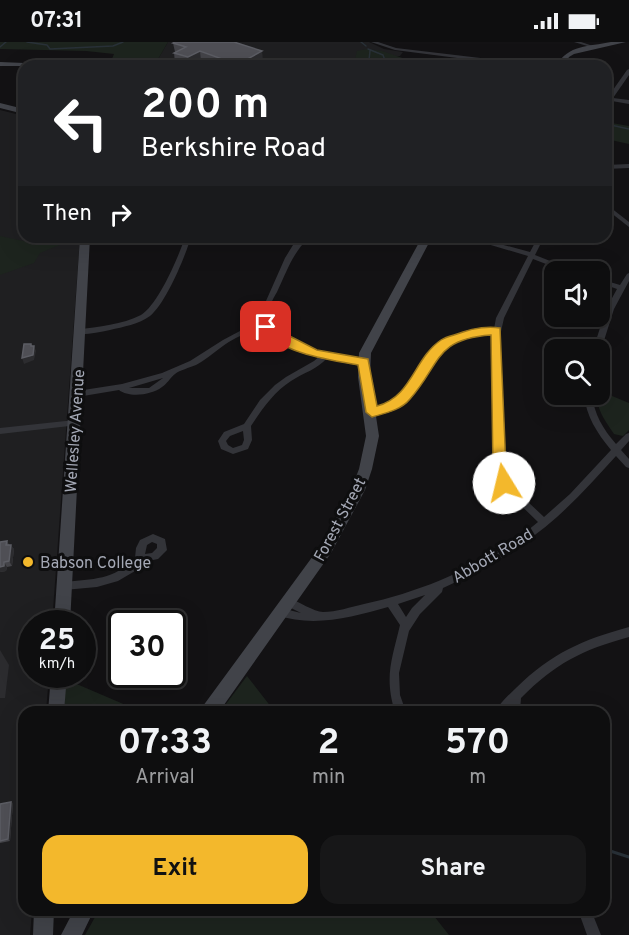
<!DOCTYPE html>
<style>
:root{--surface:#0e0e0f;--page:#171718;--text:#f1f3f6;--muted:#9b9c9e;--line:#2e2e2f;--accent:#f3b82c}
body{margin:0;font-family:Overpass,sans-serif;background:var(--page);color:var(--text);height:100vh;display:flex;flex-direction:column;font-size:22px;white-space:nowrap}
*{box-sizing:border-box;margin:0}
p{font-size:20px;color:var(--muted)}
.icon{flex:none;width:33px;height:33px;fill:none;stroke:currentColor;stroke-width:2;stroke-linecap:round;stroke-linejoin:round}
.map{position:relative;flex:1;overflow:hidden}
.panel{position:absolute;left:18px;top:664px;width:592px;height:210px;display:flex;flex-direction:column;background:var(--surface);border-radius:18px;box-shadow:0 6px 24px #0002,0 0 0 2px var(--line)}
.panel>*{flex:none}
.top-card{position:absolute;left:18px;top:18px;width:594px;height:183px;border-radius:18px;box-shadow:0 6px 24px #0002,0 0 0 2px var(--line);background:#202124;color:#fff;overflow:hidden}
.fabs{position:absolute;left:544px;top:219px;display:grid;gap:12px}
.fabs a{display:grid;place-items:center;width:66px;height:66px;border-radius:12px;background:var(--surface);box-shadow:0 6px 24px #0002,0 0 0 2px var(--line);font-size:30px}
.speed{position:absolute;left:18px;top:568px;display:flex;gap:12px;font-size:30px;font-weight:700;text-align:center}
.speed>*{display:grid;place-content:center;width:78px;height:78px;border-radius:50%;background:var(--surface);box-shadow:0 6px 24px #0002,0 0 0 2px var(--line);line-height:1}
.speed small{font-size:15px;font-weight:400}
.speed .limit{border:3px solid #111;border-radius:9px;background:#fff;color:#111}
.pin{position:absolute;display:grid;place-items:center;width:51px;height:51px;color:#fff;margin:-26px;border-radius:12px;box-shadow:0 3px 9px #0006}
.me{position:absolute;width:66px;margin:-33px;rotate:351deg;stroke-linejoin:round;filter:drop-shadow(0 0 4px #0008)}
.turn{display:flex;align-items:center;gap:21px;height:126px;padding:0 24px;font-size:27px}
.turn .icon{width:78px;height:78px;stroke-width:2.5}
.turn b{display:block;font-size:42px;line-height:51px}
.then{display:flex;align-items:center;height:57px;padding:0 24px;background:#0003;gap:12px;font-size:22px}
.eta{display:flex;justify-content:space-evenly;align-items:center;height:102px;text-align:center}
.eta b{font-size:36px;font-weight:700;line-height:42px}
.button{display:flex;gap:12px;margin-top:auto;padding:12px 24px}
.button a{flex:1;height:69px;border-radius:18px;background:var(--accent);color:#111;font-size:24px;font-weight:700;line-height:69px;text-align:center}
.button a+a{background:var(--page);color:var(--text)}
.status{display:flex;justify-content:space-between;align-items:center;height:42px;padding:0 30px;background:var(--surface);direction:ltr}
.status svg{height:16px;fill:currentColor}
.map>svg:first-child{display:block}
.built{fill:#1f1f21}
.green{fill:#1d241e}
.lines{fill:none;stroke-linecap:round;stroke-linejoin:round}
.stream-far1{stroke:#293138;stroke-width:1.5}
.stream{stroke:#293138;stroke-width:3}
.street{fill:#333439;fill-rule:evenodd}
.secondary{fill:#414349;fill-rule:evenodd}
.wall{fill:#444449}
.shaded-wall{fill:#2c2c2f}
.building{fill:#4f4f55;stroke:#5c5d64;stroke-width:1.5}
.route{fill:#f3b82c;stroke:#9e781d;stroke-width:1.5}
.poi-dot{fill:#f3b82c;stroke:#0e0e0f;stroke-width:2}
.labels{text-anchor:middle;stroke-width:6;stroke-linejoin:round;paint-order:stroke}
.street-label{font-size:16px;fill:#a4a8b5;stroke:#0e0e0f}
.poi-label{font-size:16px;fill:#a4a8b5;stroke:#0e0e0f;text-anchor:start}
</style>
<div class="status"><b>07:31</b><svg viewBox="0 0 49 12"><path d="M0 12V9h3v3zM5 12V6h3v6zM10 12V3h3v9zM15 12V0h3v12zM26 1h20v11H26zM47 4h2v5h-2z"/></svg></div>
<div class="map">
<svg width="629" height="893" viewBox="0 0 629 893">
<rect width="100%" height="100%" fill="#131214"/>
<path class="built" d="M168,0h201l15,7 19,3 -3,4 -66,7 -3,3h-177z
M0,68l24,6v121h56l-28,387h-20v51h17l-3,37h-22v198l8,1 -2,24h-30z"/>
<path class="green" d="M0,0h168l-14,24h-45l5,-12 -28,-3 -86,-2z
M367,7l15,2 44,15h-97l26,-7 2,-8z
M606,80l23,4v18l-23,-5z
M0,194l28,6 15,-5h22l-3,7 -22,9 -6,10 -34,12z
M600,349l29,12v27l-6,6 -9,-2c-8,-12 -22,-30 -14,-43z
M247,634l28,36h-55z
M65,637l77,33h-78z
M99,868l331,1 19,24h-364z"/>
<g class="lines">
<path class="stream-far1" d="M27,0l20,3 3,4 63,-3 10,-4
M361,0l5,4
M0,5l6,-5
M368,7l15,6 4,11
M362,21l7,-3 1,-9
M307,24h6
M350,24l11,-2 9,2
M606,82l23,5"/>
<path class="stream" d="M604,807l25,8"/>
<path class="street" d="M371,0h7l18,6 135,16 3,2h-15l-124,-16z
M574,0h7l15,5 -2,1z
M629,27v6l-16,23 16,2v4l-23,-4v-4l2,1 19,-27z
M629,122v4l-23,1v-4z
M606,162l23,18v5l-23,-18z
M185,195h6c-6,20 -25,66 -41,79 -11,8 -27,11 -40,14 -11,2 -22,5 -33,4v-4c22,-4 45,-5 64,-15 17,-10 38,-59 44,-78z
M302,195h7c-18,19 -21,32 -32,55 -4,7 -10,17 -9,26 2,24 54,34 74,38 8,1 19,0 26,5l-4,3 -37,-6c-9,11 -24,15 -36,23 -17,11 -29,28 -40,45l1,14 -4,9 -15,5 -12,-5 -3,-8 6,-9 20,-8 16,-24 15,-15 11,-8 28,-16 6,-5c-11,-3 -21,-6 -31,-10 -15,-6 -19,-15 -38,-13 -21,3 -38,23 -55,32 -7,3 -16,5 -21,9 -5,4 -8,10 -13,13 -10,8 -33,11 -43,3l-42,7 -3,-1 -1,-2 1,-2 3,-1 45,-7 40,-11 28,-12 33,-21 17,-9 22,-21 23,-52 8,-13zM261,277l3,10h-13zM163,336l-14,10h-20zM243,389l1,9 -2,5 -9,3 -5,-3 -2,-4 4,-5z
M464,195h10l56,15 8,-15h6l-9,18 43,17h-11l-34,-13 -29,59 -4,18 4,140 5,8 35,33 26,-23 41,-44c-14,-17 -25,-34 -27,-56h8c2,20 11,35 24,50l10,-10 3,-1v8l-8,9 8,9v9l-3,-1 -10,-11c-19,21 -38,42 -59,61 -34,30 -73,53 -114,71l-1,4 -22,22 -11,17 -10,42 1,22 6,17h-11c-11,-35 -3,-53 5,-87l-12,-18c-35,10 -75,21 -111,8l-1,-3 1,-3 4,-1 20,5 -16,-8 -1,-3 1,-3 4,-1c9,3 25,14 34,14 13,0 28,-5 41,-8 63,-14 123,-40 174,-82l-35,-34 -7,-12 -3,-142c-38,1 -47,10 -67,40 -5,8 -10,17 -17,23 -10,10 -23,14 -37,18l-4,-3 1,-2c13,-4 24,-7 34,-17 23,-21 31,-57 67,-63 8,-2 16,-1 24,-1l2,-11 32,-62zM425,553l-13,13 -6,9 -8,-13z
M629,231v8l-15,28 -13,41 -1,1v-1h-7l13,-41 11,-20 -17,-6v-4l20,6 7,-11z
M75,378l3,1 1,2 -1,2 -78,9v-6z
M153,492l12,5 2,11 -9,9 -15,3 -8,9 -17,10 -21,6 -33,3 -4,-1 -1,-3 1,-3 4,-1c29,-3 50,-2 71,-24l1,-10 4,-8zM152,500l5,2v4l-5,5 -7,1 2,-9z
M629,585v10c-47,13 -73,26 -108,61l-1,14h-10v-1l-2,1h-12c3,-9 13,-17 20,-24 36,-35 66,-48 113,-61z
M578,868h13l10,25h-14z"/>
<path class="secondary" d="M611,0h15l-52,12 -5,3 -5,9h-8c13,-22 32,-19 55,-24z
M0,20l49,2 4,2h-53z
M0,61l24,6v5l-24,-6z
M80,195h10l-20,387h-16z
M422,195h10l-61,116 -1,24 9,59 -7,33 -7,21 -34,63 -112,159h-18l2,-6 118,-161 30,-55 8,-21 7,-33 -8,-59 1,-24z
M51,633h16l-3,37h-16z
M34,868h20l-1,25h-20z
M74,868h20l-12,25h-21z"/>
</g>
<path class="wall" d="M175,0h61l27,18 -11,6h-36l-15,-5 -11,5h-4l-11,-3 -1,-10 1,-1 -2,-9z
M7,499l2,4 5,4 -2,17 -5,1 -1,4 -6,1v-30z
M13,761l-3,38 -10,2v-39z"/>
<path class="shaded-wall" d="M200,9l1,10 -12,5 -1,-9z
M262,9l1,9 -11,6h-8v-5z
M239,18l1,6h-6l-1,-3z
M31,302l2,5 1,-3 2,5 -2,9 -10,4 -2,-6 9,-12z
M11,503l3,4 -2,17 -3,-5z
M4,520l3,5 -1,4 -6,1v-5z
M0,608l9,15 -4,33h-5z
M11,760l2,1 -3,38 -2,-2z"/>
<path class="building" d="M175,0h59l28,9 -18,10 -5,-1 -6,3 -33,-12 -12,6 -14,-4 12,-6 -13,-4z
M24,302h7v2h3l-1,9 -11,3z
M7,499l-1,4h5l-2,16 -5,1v4l-4,1v-25z
M11,760l-3,37 -8,2v-37z"/>
<path class="route" d="M266,282l51,26 51,9 9,47c35,-9 37,-48 64,-66 6,-4 15,-5 22,-8 11,-4 26,-6 37,-4l6,140 4,15 -2,4h-9l-6,-19 -2,-133c-57,4 -50,29 -81,64 -9,11 -24,14 -38,18l-6,-5 -8,-47c-29,-5 -79,-12 -98,-38z"/>
<circle class="poi-dot" cx="28" cy="520" r="6"/>
<g class="labels">
<g class="street-label">
<text transform="translate(74 389) rotate(-86)" y="6">Wellesley Avenue</text>
<text transform="translate(339 477) rotate(-62)" y="6">Forest Street</text>
<text transform="translate(492 513) rotate(-31)" y="6">Abbott Road</text>
</g>
<g class="poi-label">
<text x="40" y="526">Babson College</text>
</g>
</g>
</svg>
<div class="fabs">
<a><svg class="icon" aria-label="sound" viewBox="0 0 24 24"><path d="M4 9h4l5-4v14l-5-4H4zM17 9q2 3 0 6"/></svg></a>
<a><svg class="icon" aria-label="search" viewBox="0 0 24 24"><circle cx="10" cy="10" r="6"/><path d="M15 15l6 6"/></svg></a>
</div>
<div class="speed"><div>25<small>km/h</small></div><div class="limit">30</div></div>
<div class="pin" style="left:266px;top:285px;background:#d93025"><svg class="icon" aria-label="arrive" viewBox="0 0 24 24"><path d="M6 21V4h12l-3 4 3 4H6"/></svg></div>
<svg class="me" style="left:504px;top:441px" viewBox="-20 -20 40 40"><circle r="19" fill="#fff"/><path d="M0-13L10 11 0 6-10 11z" fill="#f3b82c"/></svg>
<div class="top-card">
<div class="turn"><svg class="icon" aria-label="left" viewBox="0 0 24 24"><path d="M17 20v-9H6M10 6l-5 5 5 5"/></svg><div><b>200 m</b>Berkshire Road</div></div>
<div class="then">Then<svg class="icon" aria-label="right" viewBox="0 0 24 24"><path d="M7 20v-9h11M14 6l5 5-5 5"/></svg></div>
</div>
<section class="panel">
<div class="eta">
<div><b>07:33</b><p>Arrival</p></div>
<div><b>2</b><p>min</p></div>
<div><b>570</b><p>m</p></div>
</div>
<div class="button"><a>Exit</a><a>Share</a></div>
</section>
</div>
